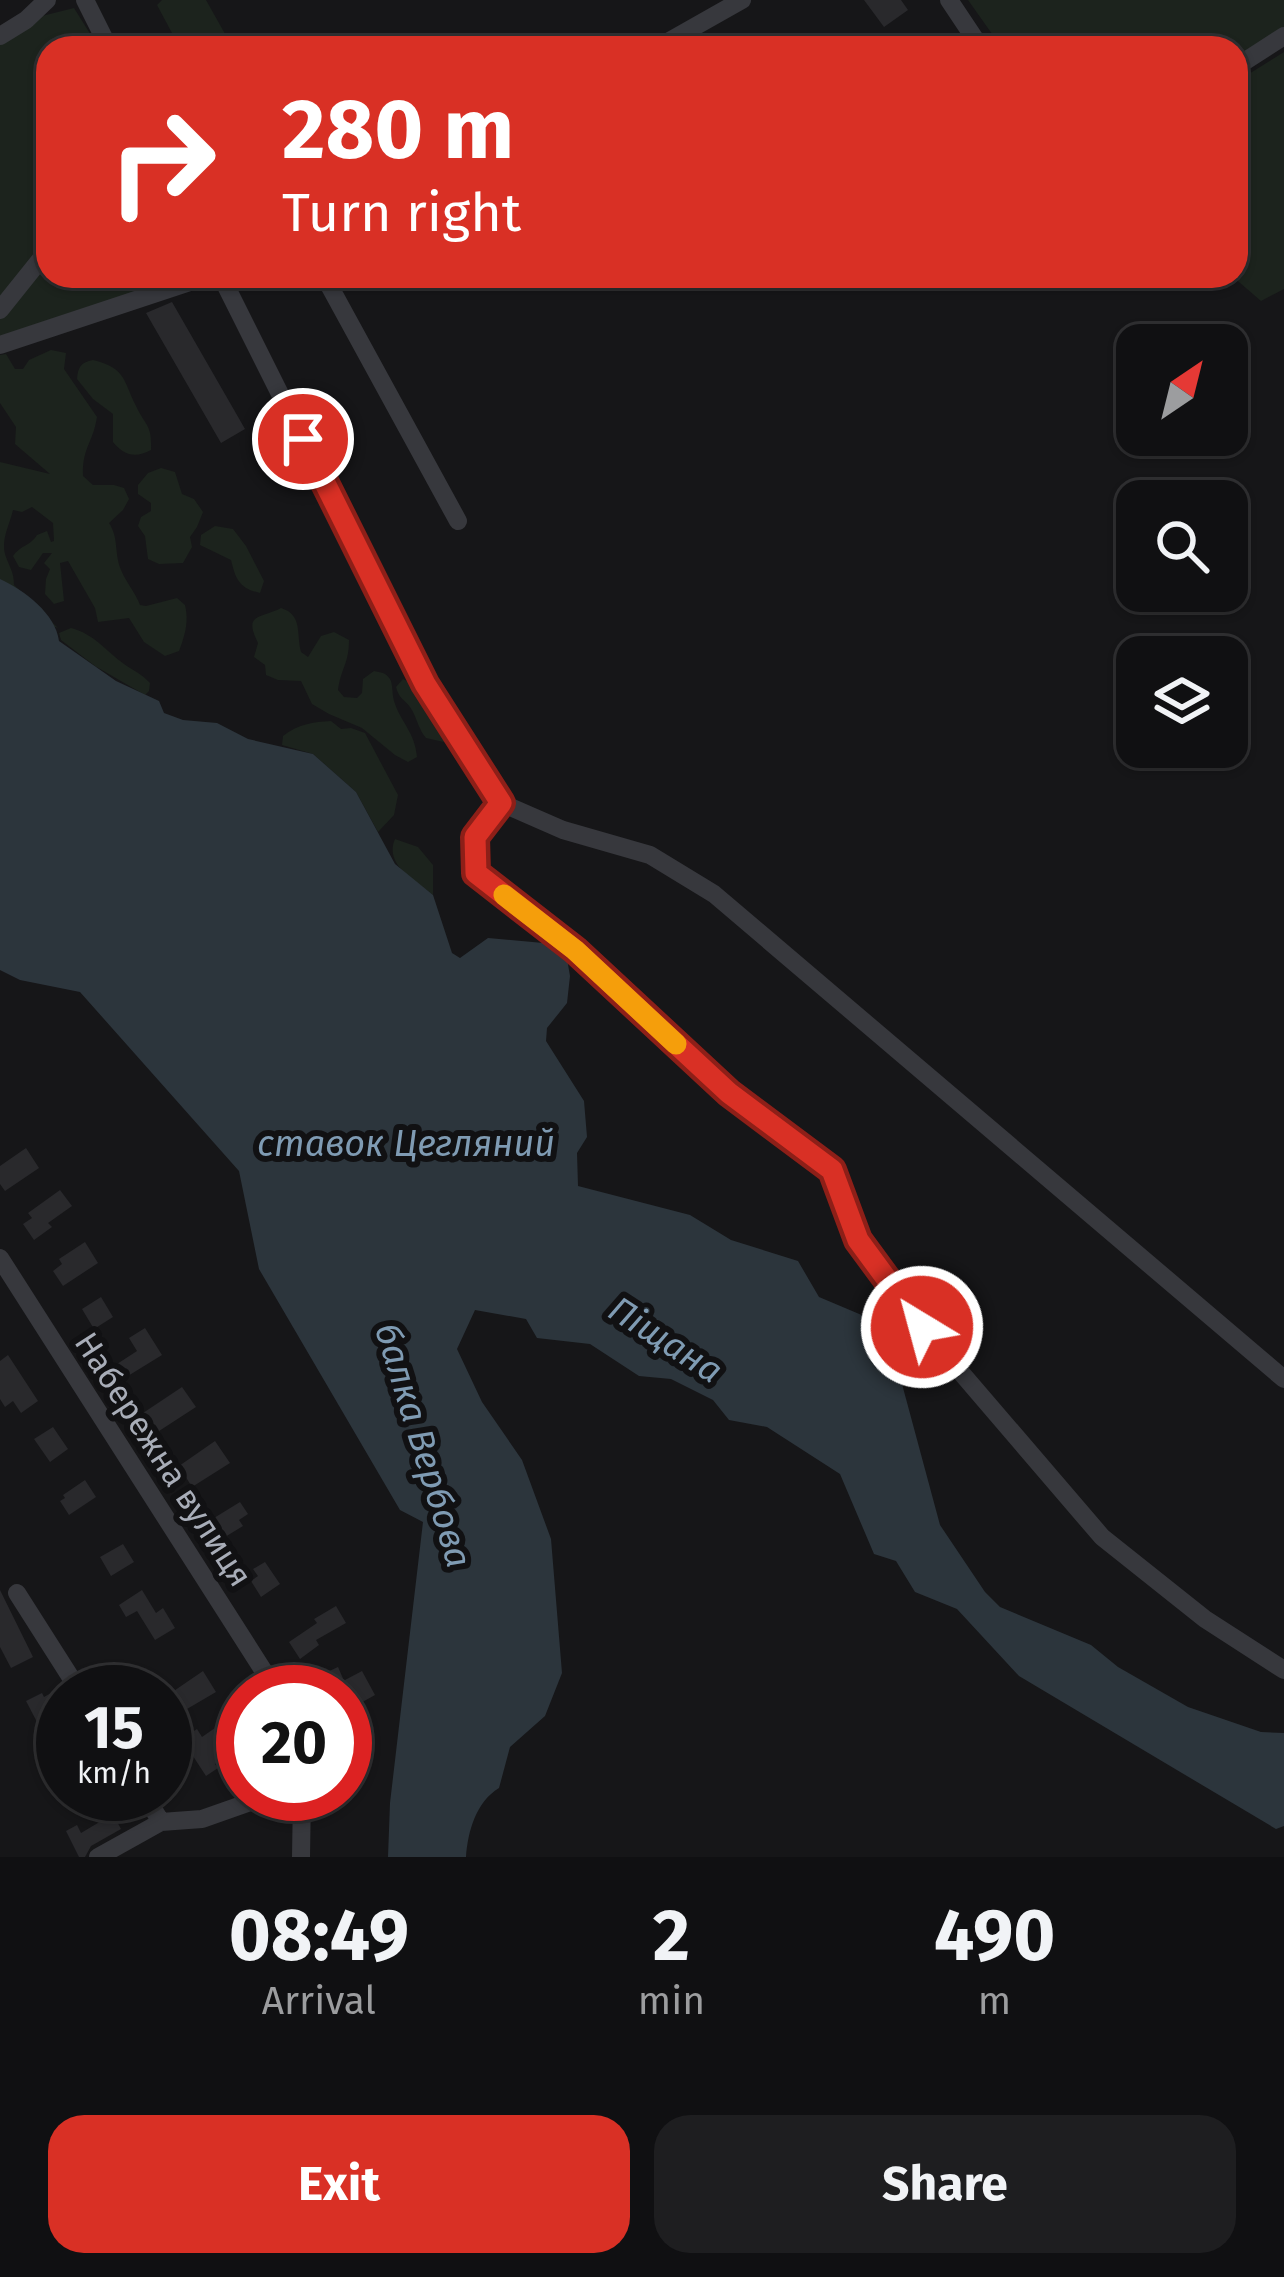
<!DOCTYPE html>
<meta charset="utf-8">
<style>
:root{--surface:#101012;--page:#1e1e20;--text:#f1f3f6;--muted:#9c9d9f;--line:#303032;--accent:#d93025}
body{margin:0;font-family:"Fira Sans",sans-serif;background:var(--page);color:var(--text);height:100vh;display:flex;flex-direction:column;font-size:45px;white-space:nowrap}
*{box-sizing:border-box;margin:0}
p{font-size:39px;color:var(--muted)}
.icon{flex:none;width:66px;height:66px;fill:none;stroke:currentColor;stroke-width:2;stroke-linecap:round;stroke-linejoin:round}
.map{position:relative;height:1857px;overflow:hidden}
.sheet{display:flex;flex-direction:column;background:var(--surface);flex:1}
.sheet>*{flex:none}
.top-card{position:absolute;left:36px;top:36px;width:1212px;height:252px;border-radius:36px;box-shadow:0 3px 9px #0004,0 0 0 3px var(--line);background:#d93025;color:#fff;overflow:hidden}
.needle{width:78px;rotate:35deg}
.buttons{position:absolute;left:1116px;top:324px;display:grid;gap:24px}
.buttons a{display:grid;place-items:center;width:132px;height:132px;border-radius:24px;background:var(--surface);box-shadow:0 3px 9px #0004,0 0 0 3px var(--line);font-size:60px}
.speed{position:absolute;left:36px;top:1665px;display:flex;gap:24px;font-size:60px;font-weight:700;text-align:center}
.speed>*{display:grid;place-content:center;width:156px;height:156px;border-radius:50%;background:var(--surface);box-shadow:0 3px 9px #0004,0 0 0 3px var(--line);line-height:1}
.speed small{font-size:30px;font-weight:400}
.speed .limit{border:18px solid #d22;background:#fff;color:#111}
.pin{position:absolute;display:grid;place-items:center;width:102px;height:102px;color:#fff;margin:-51px;border:6px solid #fff;border-radius:50%;box-shadow:0 3px 12px #0007}
.me{position:absolute;width:132px;margin:-66px;rotate:323deg;stroke-linejoin:round;filter:drop-shadow(0 0 9px #0008)}
.turn{display:flex;align-items:center;gap:42px;height:252px;padding:0 48px;font-size:54px}
.turn .icon{width:156px;height:156px;stroke-width:2.5}
.turn b{display:block;font-size:84px;line-height:102px}
.eta{display:flex;justify-content:space-evenly;align-items:center;height:204px;text-align:center}
.eta b{font-size:72px;font-weight:700;line-height:84px}
.button{display:flex;gap:24px;margin-top:auto;padding:24px 48px}
.button a{flex:1;height:138px;border-radius:36px;background:var(--accent);color:#fff;font-size:48px;font-weight:700;line-height:138px;text-align:center}
.button a+a{background:var(--page);color:var(--text)}
.map>svg:first-child{display:block}
.green{fill:#1c231d}
.water{fill:#2c353c}
.building{fill:#29292c}
.lines{fill:none;stroke-linecap:round;stroke-linejoin:round}
.minor{stroke:#37383d;stroke-width:18}
.route-casing{stroke:#8d1f18;stroke-width:30}
.route{stroke:#d93025;stroke-width:21}
.slow{stroke:#f59e0b;stroke-width:21}
.labels{text-anchor:middle;stroke-width:12;stroke-linejoin:round;paint-order:stroke}
.street-label{font-size:33px;fill:#a8adb8;stroke:#111113}
.water-label{font-size:36px;font-style:italic;fill:#7f9bb3;stroke:#111113}
</style>
<div class="map">
<svg width="1284" height="1857" viewBox="0 0 1284 1857">
<rect width="100%" height="100%" fill="#161618"/>
<path class="green" d="M162,0h44l27,48h-53l-23,-43z
M968,0h316v36l-48,30v-18h-234z
M74,8l25,40h-51v228h160l-208,69v-309l26,-16z
M1284,52v237l-23,12 -29,-25h4v-194z
M51,350l15,3 -2,16 33,48c-4,26 -15,31 -14,59l10,9h21l10,3 5,11 -6,11 -14,13c10,15 5,30 12,47 5,12 14,22 19,35l6,1 31,-8 8,7c4,17 0,30 -6,46l-14,5 -21,-14 -15,-24 -31,4 -3,-14 -27,-47 -8,2 4,38 -10,3 -9,-10 1,-15 4,-10 -6,-6 8,-10h-9l-12,17 -12,-3 -6,-11c6,-10 19,-11 24,-21l10,-4 4,11 3,-1 -1,-18 -21,-16 -10,5 -9,-2c-3,14 -12,29 -8,44 4,13 9,17 9,31l44,43 -24,-9 -34,-31v-126l50,12 -35,-30 1,-17 -16,-24v-48l6,-1 9,15h8l6,-9z
M93,360c33,8 30,20 43,46 10,21 16,18 15,44 -15,8 -27,6 -38,-8v-28l-20,-15 -16,-20c1,-12 4,-17 16,-19z
M161,468l14,4 7,22 12,5 9,13 -6,15 -7,10 2,10 -9,16 -24,1 -11,-5 -3,-23 -7,-10 3,-9 10,-6v-8l-13,-9v-9l10,-12z
M215,526l18,3 13,17 18,35 -4,12c-21,-5 -24,-13 -29,-33l-31,-15 1,-10z
M281,608c22,7 15,25 20,44l7,5 13,-21 13,-4 15,8c0,24 -8,28 -11,50l6,7 13,1 5,-5 1,-14 11,-8c9,2 12,1 17,10 2,7 1,14 3,20 7,22 21,31 23,56l-9,5 -13,-7 -33,-27 -33,-14 -17,-10 -11,-23 -23,-1 -12,-5 -1,-10 -11,-8 4,-14c-15,-30 2,-24 23,-35z
M71,628c23,6 34,22 53,36 10,7 18,10 26,19l-1,8 -4,4 -50,-29 -34,-26 -2,-7z
M403,679l21,11 6,22 9,5 12,17 -3,9 -22,-5c-8,-9 -9,-21 -16,-31 -6,-8 -11,-8 -14,-20z
M331,721l10,8 10,-1 14,5 33,62 -4,20 -16,17 -22,-40 -43,-38 -31,-9 1,-9c15,-12 30,-14 48,-15z
M395,839l23,8 15,18v30c-19,-15 -49,-30 -38,-56z"/>
<path class="water" d="M0,579c24,11 56,35 59,62l57,40 43,20 5,12 19,7 34,3 31,16 65,15 43,38 39,72 38,31 19,58 8,5 28,-20 66,6 12,9 4,23 -3,27 -20,25 -1,13 38,60 3,36 -10,16 1,33 112,29 41,25 67,21 21,36 45,19 31,42 45,167 45,67 15,15 91,38 27,22 70,40 73,25 23,1v93l-8,3 -257,-153 -62,-67 -42,-17 -19,-31 -22,-7 -34,-80 -73,-47 -38,-7 -16,-20 -42,-21 -32,-3 -49,-32 -53,-6 -11,-19 -51,-9 -18,39 25,53 40,58 29,79 11,134 -17,43 -35,31 -11,41c-23,14 -31,43 -33,69h-78l2,-54 33,-281 -23,-12 -141,-241 -20,-98 -159,-179 -60,-12 -20,-10z"/>
<path class="building" d="M864,0h37l7,10 -24,17z
M172,302l73,127 -24,14 -75,-130z
M26,1148l13,20 -34,23 -5,-7v-18z
M60,1190l12,16 -24,17 4,4 -18,13 -11,-16 9,-6 -4,-5z
M85,1242l13,21 -35,23 -10,-15 9,-7 -3,-5z
M101,1297l12,20 -19,12 -12,-20z
M145,1328l17,27 -39,24 -9,-13 23,-15 -8,-13z
M8,1355l30,46 -17,12 -8,-12 -8,6 -5,-8v-38z
M182,1387l14,20 -40,26 -13,-20z
M53,1427l15,22 -18,13 -16,-23z
M215,1441l15,22 -38,24 -13,-21z
M85,1480l11,17 -27,18 -9,-14 5,-3 -2,-3z
M240,1502l8,12 -9,6 4,6 -18,11 -11,-19z
M123,1544l11,18 -23,14 -11,-19z
M265,1562l15,22 -19,13 -10,-16 7,-5 -5,-7z
M0,1590l33,67 -22,11 -11,-21z
M142,1590l14,23 7,-5 12,20 -20,12 -18,-29 -11,6 -7,-12z
M336,1606l10,17 -30,17 3,5 -19,14 -11,-17 28,-19 -3,-4z
M338,1667l7,16 -28,9 -5,-13z
M203,1671l13,21 -41,24 -10,-19z
M362,1671l13,24 -18,10 8,11 -20,14v-50z
M42,1693l2,4 7,-4 9,16 -23,13 -11,-21z
M225,1721l6,8 5,-3 7,11v9l-28,18 3,4 -12,8 -15,-23 -4,2 -9,-14 19,-12 5,8z
M113,1814l8,15 -30,17 -6,11h-6l-13,-26 11,-6 4,8z"/>
<g class="lines">
<path class="minor" d="M85,0l24,48
M949,0l32,48
M0,36l26,-16 21,-20
M657,48l85,-48
M1236,67l48,-31
M221,276l204,408 76,119 62,27 87,25 64,39 570,485
M324,276l134,245
M0,310l48,-60
M0,345l208,-69
M501,803l-26,34 1,36 99,77 154,143 103,77 26,70 64,87 180,210 103,82 79,51
M0,1258l277,434
M17,1593l63,99
M144,1794l17,28
M98,1857l63,-35 41,-3 71,-25
M301,1857l1,-63"/>
</g>
<g class="lines">
<defs>
<path id="route" d="M303,439l122,245 76,119 -26,34 1,36 99,77 154,143 103,77 26,70 64,87"/>
</defs>
<use href="#route" class="route-casing"/>
<use href="#route" class="route"/>
<path class="slow" d="M504,895l71,55 101,94"/>
</g>
<g class="labels">
<g class="street-label">
<text transform="translate(164 1459) rotate(57)" y="12">Набережна вулиця</text>
</g>
<g class="water-label">
<text x="406" y="1156">ставок Цегляний</text>
<text transform="translate(666 1339) rotate(33)" y="13">Піщана</text>
<text transform="translate(424 1445) rotate(73)" y="13">балка Вербова</text>
</g>
</g>
</svg>
<div class="buttons">
<a><svg class="needle" viewBox="-14 -14 28 28"><path d="M0-13l5 13h-10z" fill="#e53935"/><path d="M0 13l5-13h-10z" fill="#9c9d9f"/></svg></a>
<a><svg class="icon" aria-label="search" viewBox="0 0 24 24"><circle cx="10" cy="10" r="6"/><path d="M15 15l6 6"/></svg></a>
<a><svg class="icon" aria-label="layers" viewBox="0 0 24 24"><path d="M12 4l9 5-9 5-9-5zM3 14l9 5 9-5"/></svg></a>
</div>
<div class="speed"><div>15<small>km/h</small></div><div class="limit">20</div></div>
<div class="pin" style="left:303px;top:439px;background:#d93025"><svg class="icon" aria-label="arrive" viewBox="0 0 24 24"><path d="M6 21V4h12l-3 4 3 4H6"/></svg></div>
<svg class="me" style="left:922px;top:1327px" viewBox="-20 -20 40 40"><circle r="17" fill="#d93025" stroke="#fff" stroke-width="3"/><path d="M0-11L8 9 0 5-8 9z" fill="#fff"/></svg>
<div class="top-card">
<div class="turn"><svg class="icon" aria-label="right" viewBox="0 0 24 24"><path d="M7 20v-9h11M14 6l5 5-5 5"/></svg><div><b>280 m</b>Turn right</div></div>
</div>
</div>
<section class="sheet">
<div class="eta">
<div><b>08:49</b><p>Arrival</p></div>
<div><b>2</b><p>min</p></div>
<div><b>490</b><p>m</p></div>
</div>
<div class="button"><a>Exit</a><a>Share</a></div>
</section>
